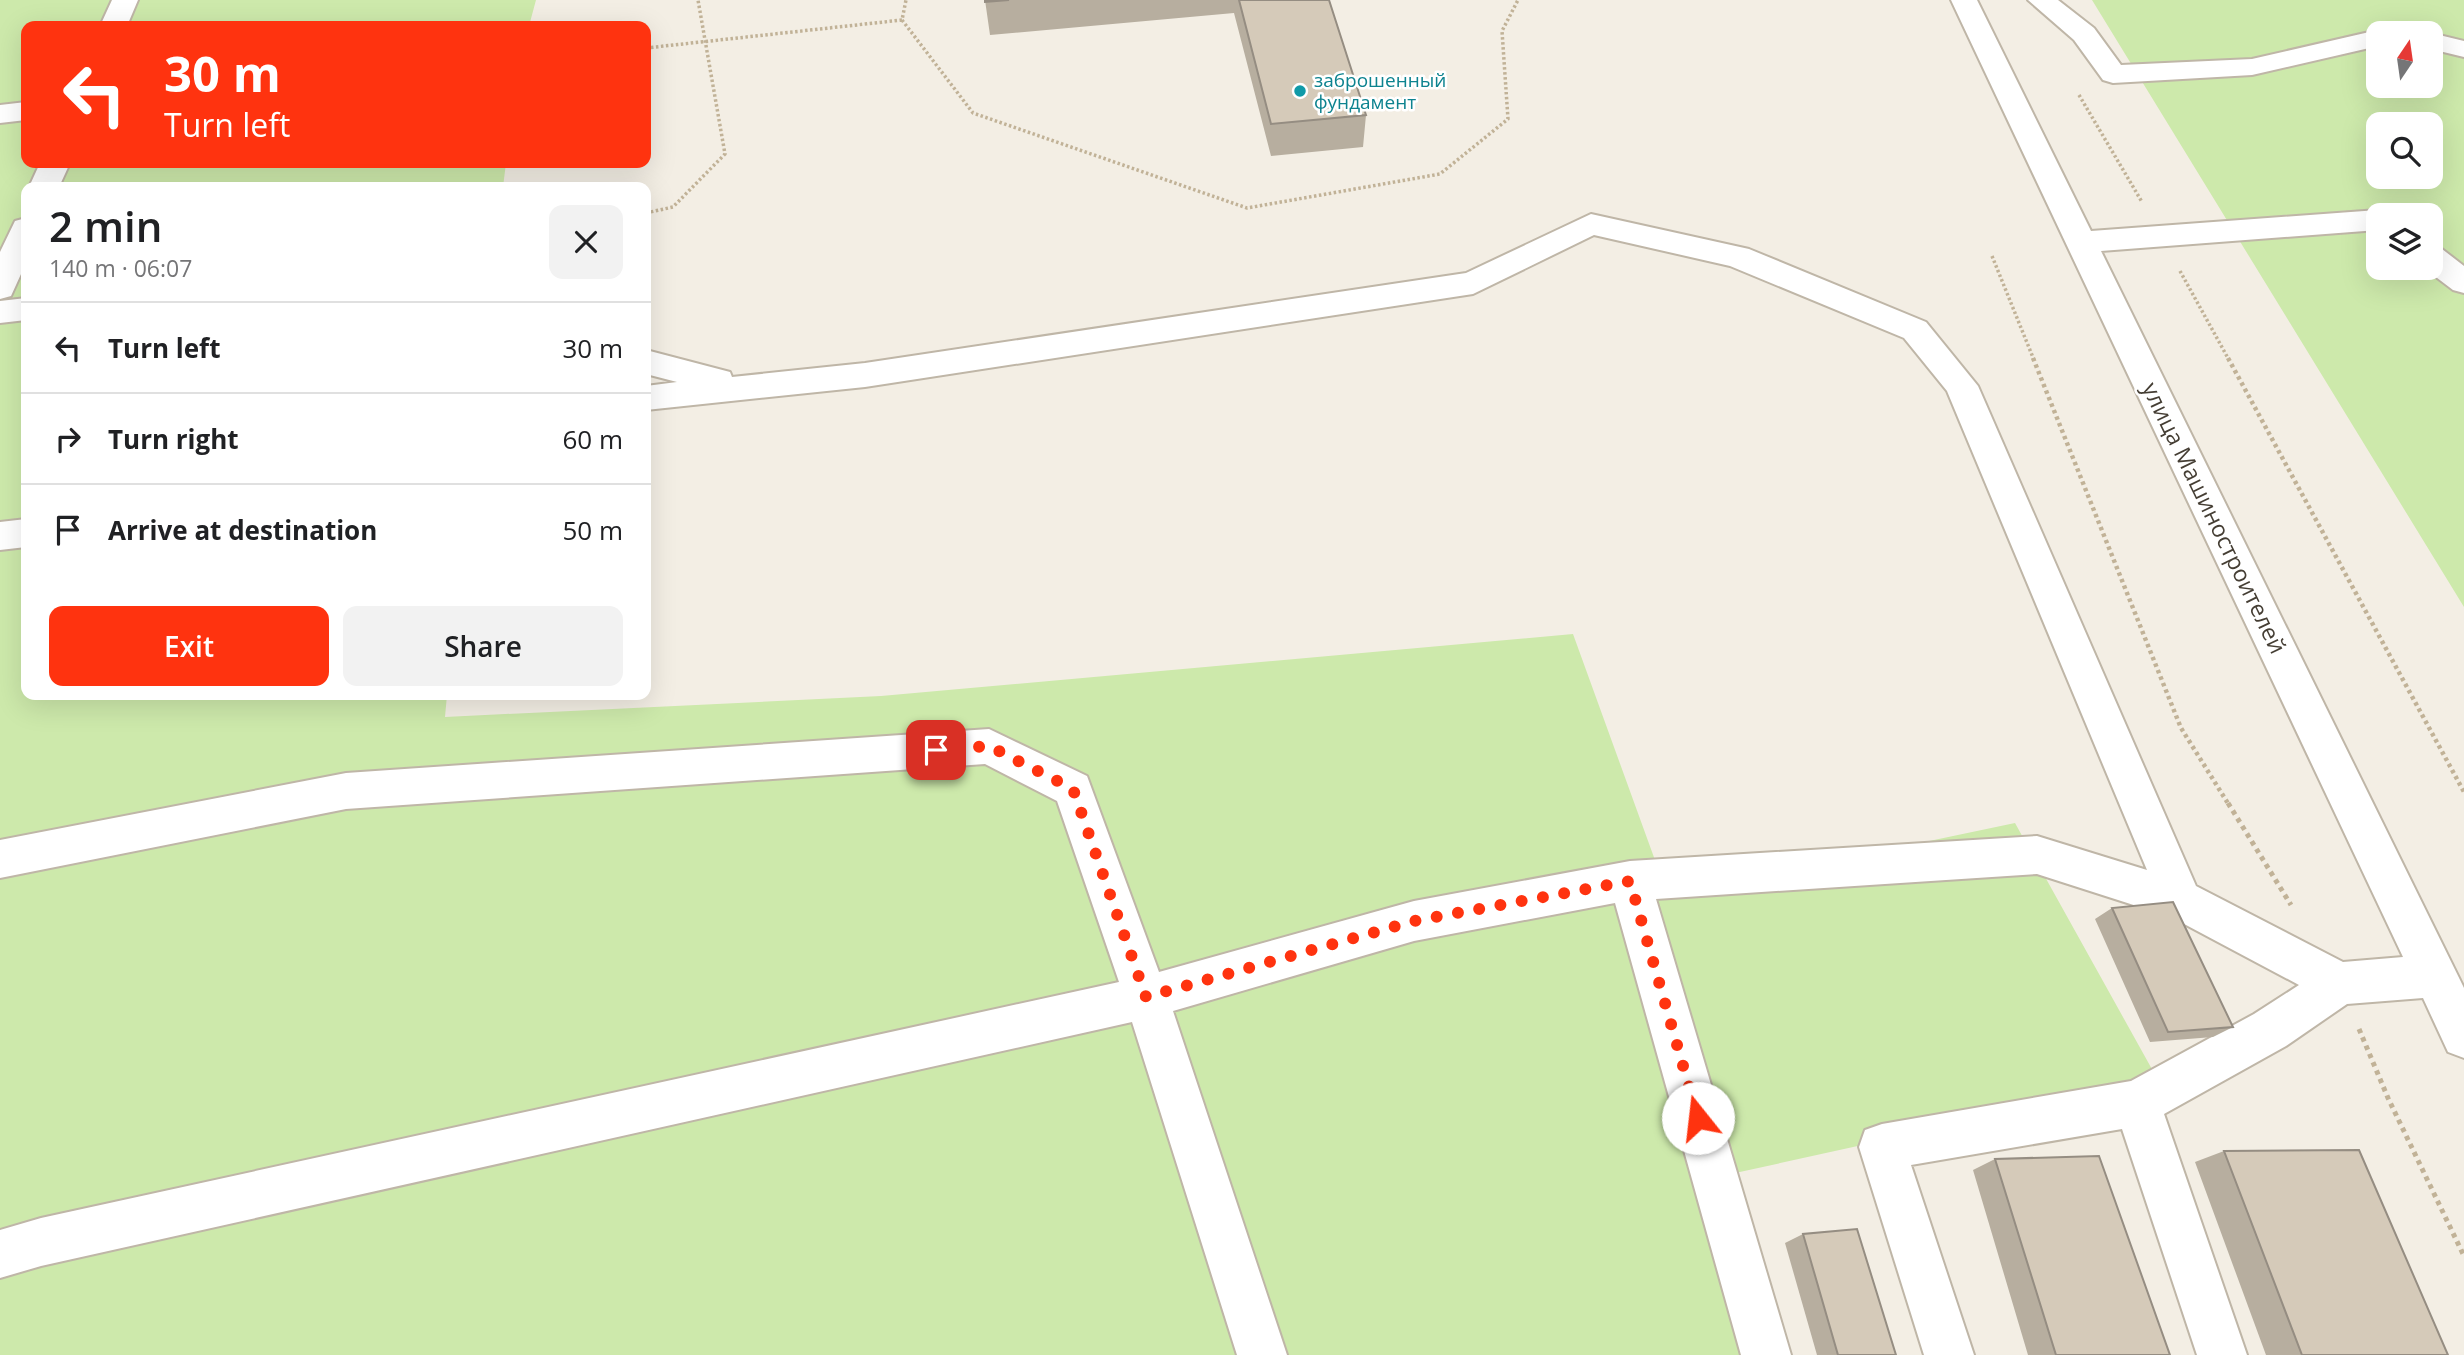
<!DOCTYPE html>
<meta charset="utf-8">
<style>
:root{--surface:#fff;--page:#f2f2f2;--text:#202124;--muted:#757577;--line:#e0e0e0;--accent:#ff330f}
body{margin:0;font-family:"Open Sans",sans-serif;background:var(--page);color:var(--text);height:100vh;display:flex;flex-direction:column;font-size:26px;white-space:nowrap}
*{box-sizing:border-box;margin:0}
p{font-size:23px;color:var(--muted)}
.icon{flex:none;width:38px;height:38px;fill:none;stroke:currentColor;stroke-width:2;stroke-linecap:round;stroke-linejoin:round}
.map{position:relative;flex:1;overflow:hidden}
.drawer{position:absolute;left:21px;top:182px;width:630px;height:518px;display:flex;flex-direction:column;background:var(--surface);border-radius:14px;box-shadow:0 7px 28px #0002}
.drawer>*{flex:none}
.top-card{position:absolute;left:21px;top:21px;width:630px;height:147px;border-radius:14px;box-shadow:0 7px 28px #0002;background:#ff330f;color:#fff;overflow:hidden}
.needle{width:46px;rotate:13deg}
.buttons{position:absolute;left:2366px;top:21px;display:grid;gap:14px}
.buttons a{display:grid;place-items:center;width:77px;height:77px;border-radius:14px;background:var(--surface);box-shadow:0 7px 28px #0002;font-size:35px}
.pin{position:absolute;display:grid;place-items:center;width:60px;height:60px;color:#fff;margin:-30px;border-radius:14px;box-shadow:0 4px 10px #0006}
.me{position:absolute;width:77px;margin:-38px;rotate:344deg;stroke-linejoin:round;filter:drop-shadow(0 0 5px #0008)}
.turn{display:flex;align-items:center;gap:24px;height:147px;padding:0 28px;font-size:32px}
.turn .icon{width:91px;height:91px;stroke-width:2.5}
.turn b{display:block;font-size:49px;line-height:60px}
.round{display:grid;place-items:center;flex:none;width:74px;height:74px;border-radius:14px;background:var(--page)}
.headline{display:flex;align-items:center;justify-content:space-between;height:119px;padding:0 28px}
h1{font-size:42px;font-weight:600;line-height:52px}
.action{display:flex;gap:14px;margin-top:auto;padding:14px 28px}
.action a{flex:1;height:80px;border-radius:14px;background:var(--accent);color:#fff;font-size:28px;font-weight:600;line-height:80px;text-align:center}
.action a+a{background:var(--page);color:var(--text)}
ul{padding:0;list-style:none}
li{display:flex;align-items:center;gap:21px;height:91px;padding:0 28px;border-top:2px solid var(--line)}
li div{flex:1}
li b{display:block;font-size:26px}
li em{font-style:normal}
.map>svg:first-child{display:block}
.green{fill:#cde9ab;fill-rule:evenodd}
.lines{fill:none;stroke-linecap:round;stroke-linejoin:round}
.minor-casing{stroke:#bfb6a7;stroke-width:4}
.path-far2{stroke:#c1b297;stroke-width:3.5;stroke-dasharray:2.5 2.5;stroke-linecap:butt}
.path-far1{stroke:#c1b297;stroke-width:4.5;stroke-dasharray:3.5 3.5;stroke-linecap:butt}
.path{stroke:#c1b297;stroke-width:5;stroke-dasharray:4.5 4.5;stroke-linecap:butt}
.minor{fill:#fff;fill-rule:evenodd}
.wall{fill:#b7ae9f}
.building{fill:#d5cab9;stroke:#958d82;stroke-width:2}
.route{stroke:#ff330f;stroke-width:12;stroke-dasharray:0 21.6}
.culture-dot{fill:#0f9aa8;stroke:#fff;stroke-width:2.5}
.labels{text-anchor:middle;stroke-width:5;stroke-linejoin:round;paint-order:stroke}
.far-culture-label{font-size:19px;fill:#0d838f;stroke:#fff;text-anchor:start}
.street-label{font-size:23px;fill:#453e34;stroke:#fff}
</style>
<div class="map">
<svg width="2464" height="1355" viewBox="0 0 2464 1355">
<rect width="100%" height="100%" fill="#f3eee4"/>
<path class="green" d="M0,0h536l-7,26h-503v137h480l-3,24h-477v508h421l-2,22 436,-21 692,-62 95,262 347,-73 143,257 -432,95 52,180h-1778z
M2092,0h372v607zM2378,33h53v53h-53zM2378,124h53v53h-53zM2378,215h53v53h-53z"/>
<g class="lines">
<defs>
<path id="minor" d="M112,0h26l-11,26h-27z
M1951,0h26l114,231 287,-21 12,5h-12v15l-277,21 363,737v70l-16,-6 -25,-54 -76,6 -61,42 -122,68 83,241h-50l-75,-226 -211,36 63,190h-50l-65,-208 6,-17 17,-6 249,-43 123,-67 45,-29 -128,-68 -134,-43 -381,25 135,456h-50l-126,-452 -201,38 -241,70 114,344h-50l-105,-333 -1091,244 -41,12v-48l41,-12 1078,-236 -62,-181 -72,-37 -639,45 -346,69v-38l346,-67 643,-44 98,47 72,196 255,-71 216,-40 407,-25 110,34 -200,-479 -43,-53 -174,-72 -136,-31 -121,59 -608,93 -219,23v-24l31,-4 -31,-8v-24l84,22 2,5 133,-14 601,-90 125,-59 158,35 177,73 52,64 218,500 147,76 60,-5z
M2028,0h30l36,28 27,37 131,-6 126,-29 10,3h-10v13l-126,29 -139,8 -10,-3 -29,-40z
M2429,33h2l33,8v16l-33,-8z
M26,102v18l-26,3v-18z
M40,163h30l-11,24h-30z
M26,218v45l-15,33 -11,3v-47l15,-31z
M2431,246l11,3 22,17v27l-11,-3 -29,-22h7z
M26,298v22l-26,3v-22z
M26,519v28l-26,3v-28z"/>
</defs>
<use href="#minor" class="minor-casing"/>
<path class="path-far2" d="M902,20l71,93 274,95 193,-34 68,-55 -6,-88 16,-31
M646,48l256,-28 4,-20
M2079,95l63,107
M646,213l27,-6 52,-53 -27,-154
M1992,256l42,104
M2180,271l49,89"/>
<path class="path-far1" d="M2033,358l148,370 48,77
M2228,358l236,434"/>
<path class="path" d="M2228,803l63,102
M2359,1029l29,69 76,158"/>
<use href="#minor" class="minor"/>
</g>
<path class="wall" d="M985,0h344l37,115 -3,32 -92,9 -37,-143 -244,22z
M2112,908l121,119 -20,10 -63,5 -55,-123z
M2224,1151l224,204h-182l-71,-193z
M1995,1159l175,196h-142l-55,-185z
M1803,1234l93,121h-79l-32,-112z"/>
<path class="building" d="M985,0h24l-24,2z
M1239,0h90l37,115 -95,9z
M2173,902l60,125 -65,5 -56,-124z
M2359,1150l89,205h-146l-78,-204z
M2099,1156l71,199h-114l-61,-196z
M1857,1229l39,126h-58l-35,-121z"/>
<g class="lines">
<path class="route" d="M936,750l53,-4 84,43 73,208 268,-76 216,-40 68,237"/>
</g>
<circle class="culture-dot" cx="1300" cy="91" r="7"/>
<g class="labels">
<g class="far-culture-label">
<text x="1314" y="87">заброшенный<tspan x="1314" dy="22">фундамент</tspan></text>
</g>
<g class="street-label">
<text transform="translate(2214 518) rotate(64)" y="8">улица Машиностроителей</text>
</g>
</g>
</svg>
<div class="buttons">
<a><svg class="needle" viewBox="-14 -14 28 28"><path d="M0-13l5 13h-10z" fill="#e53935"/><path d="M0 13l5-13h-10z" fill="#757577"/></svg></a>
<a><svg class="icon" aria-label="search" viewBox="0 0 24 24"><circle cx="10" cy="10" r="6"/><path d="M15 15l6 6"/></svg></a>
<a><svg class="icon" aria-label="layers" viewBox="0 0 24 24"><path d="M12 4l9 5-9 5-9-5zM3 14l9 5 9-5"/></svg></a>
</div>
<div class="pin" style="left:936px;top:750px;background:#d93025"><svg class="icon" aria-label="arrive" viewBox="0 0 24 24"><path d="M6 21V4h12l-3 4 3 4H6"/></svg></div>
<svg class="me" style="left:1698px;top:1118px" viewBox="-20 -20 40 40"><circle r="19" fill="#fff"/><path d="M0-13L10 11 0 6-10 11z" fill="#ff330f"/></svg>
<div class="top-card">
<div class="turn"><svg class="icon" aria-label="left" viewBox="0 0 24 24"><path d="M17 20v-9H6M10 6l-5 5 5 5"/></svg><div><b>30 m</b>Turn left</div></div>
</div>
<section class="drawer">
<div class="headline"><div><h1>2 min</h1><p>140 m · 06:07</p></div><a class="round"><svg class="icon" aria-label="close" viewBox="0 0 24 24"><path d="M6 6l12 12M18 6L6 18"/></svg></a></div>
<ul>
<li><svg class="icon" aria-label="left" viewBox="0 0 24 24"><path d="M17 20v-9H6M10 6l-5 5 5 5"/></svg><div><b>Turn left</b></div><em>30 m</em></li>
<li><svg class="icon" aria-label="right" viewBox="0 0 24 24"><path d="M7 20v-9h11M14 6l5 5-5 5"/></svg><div><b>Turn right</b></div><em>60 m</em></li>
<li><svg class="icon" aria-label="arrive" viewBox="0 0 24 24"><path d="M6 21V4h12l-3 4 3 4H6"/></svg><div><b>Arrive at destination</b></div><em>50 m</em></li>
</ul>
<div class="action"><a>Exit</a><a>Share</a></div>
</section>
</div>
